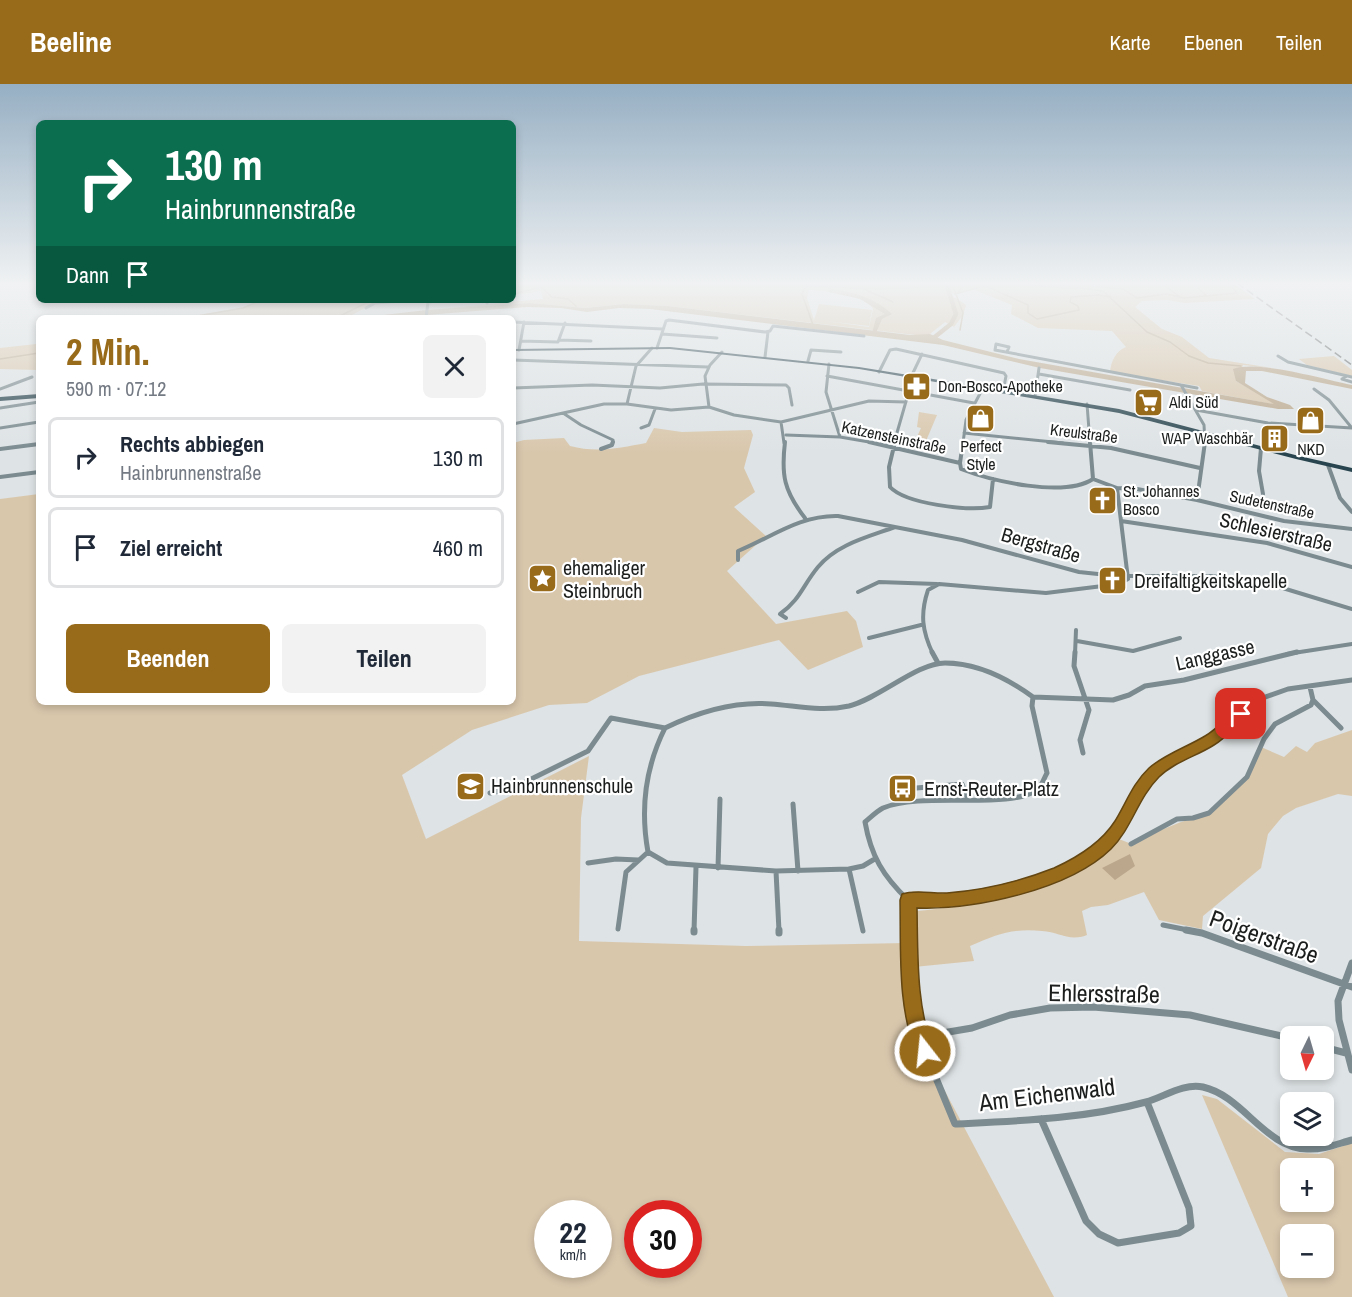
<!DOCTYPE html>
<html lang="de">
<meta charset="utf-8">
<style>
:root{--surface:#fff;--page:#f2f2f3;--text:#1f2937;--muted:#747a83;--line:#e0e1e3;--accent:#986b1a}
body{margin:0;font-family:"Archivo Narrow",sans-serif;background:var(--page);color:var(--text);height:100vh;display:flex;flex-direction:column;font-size:22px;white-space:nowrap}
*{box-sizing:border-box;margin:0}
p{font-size:20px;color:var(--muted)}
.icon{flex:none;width:33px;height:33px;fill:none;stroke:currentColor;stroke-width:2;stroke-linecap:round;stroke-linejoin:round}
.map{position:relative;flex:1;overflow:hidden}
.sheet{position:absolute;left:36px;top:231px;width:480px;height:390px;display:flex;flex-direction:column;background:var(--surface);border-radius:9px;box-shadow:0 3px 9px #0003}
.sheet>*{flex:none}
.hud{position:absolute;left:36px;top:36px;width:480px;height:183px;border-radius:9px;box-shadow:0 3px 9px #0003;background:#0b6e4f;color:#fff;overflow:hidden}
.needle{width:39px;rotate:185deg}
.controls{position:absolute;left:1280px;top:942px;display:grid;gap:12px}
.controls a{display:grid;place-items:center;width:54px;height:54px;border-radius:9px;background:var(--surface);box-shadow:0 3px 9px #0003;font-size:30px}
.speed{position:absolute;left:534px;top:1116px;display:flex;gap:12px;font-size:30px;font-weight:700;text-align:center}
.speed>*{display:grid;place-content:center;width:78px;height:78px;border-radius:50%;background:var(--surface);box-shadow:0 3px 9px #0003;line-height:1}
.speed small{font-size:15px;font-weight:400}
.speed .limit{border:9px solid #d22;background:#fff;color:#111}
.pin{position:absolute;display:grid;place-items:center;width:51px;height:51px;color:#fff;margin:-26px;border-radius:12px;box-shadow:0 3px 9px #0006}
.me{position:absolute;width:66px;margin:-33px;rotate:344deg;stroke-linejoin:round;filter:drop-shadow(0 0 4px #0008)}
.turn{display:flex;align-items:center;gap:21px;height:126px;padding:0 30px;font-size:27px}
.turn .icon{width:78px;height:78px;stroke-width:2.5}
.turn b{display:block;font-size:42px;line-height:51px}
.then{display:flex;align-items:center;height:57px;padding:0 30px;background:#0003;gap:12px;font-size:22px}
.round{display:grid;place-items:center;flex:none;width:63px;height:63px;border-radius:9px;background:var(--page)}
.headline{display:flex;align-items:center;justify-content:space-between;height:102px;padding:0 30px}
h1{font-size:36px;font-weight:800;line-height:45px;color:var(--accent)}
.button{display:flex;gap:12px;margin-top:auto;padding:12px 30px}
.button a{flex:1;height:69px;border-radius:9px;background:var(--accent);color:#fff;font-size:24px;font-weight:800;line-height:69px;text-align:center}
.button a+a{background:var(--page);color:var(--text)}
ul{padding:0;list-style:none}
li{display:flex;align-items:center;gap:18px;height:81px;margin:0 12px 9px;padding:0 18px;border:3px solid var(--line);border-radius:9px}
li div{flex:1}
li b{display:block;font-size:22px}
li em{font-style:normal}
header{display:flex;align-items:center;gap:36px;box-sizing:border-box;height:84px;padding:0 30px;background:var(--accent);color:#fff}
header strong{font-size:28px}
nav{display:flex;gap:33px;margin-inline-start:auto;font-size:21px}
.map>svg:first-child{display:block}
.green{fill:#d9c7ac;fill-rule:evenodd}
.water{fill:#bba88c}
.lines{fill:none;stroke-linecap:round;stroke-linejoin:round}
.stream{stroke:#bba88c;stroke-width:1.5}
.canal{stroke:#bba88c;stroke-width:4.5}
.river{fill:#bba88c;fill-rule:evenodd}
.street-far3{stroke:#7b8b90;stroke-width:3}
.street-far2{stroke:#7b8b90;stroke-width:4}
.street-far1{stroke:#7b8b90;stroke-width:5}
.street{stroke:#7b8b90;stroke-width:7}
.primary{fill:#28444e;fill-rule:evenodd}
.rail{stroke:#656869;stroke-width:1.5;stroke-dasharray:8 4;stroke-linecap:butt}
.route{fill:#986b1a;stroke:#634611;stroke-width:1.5}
.labels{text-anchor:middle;stroke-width:4.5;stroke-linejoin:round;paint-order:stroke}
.far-poi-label{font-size:16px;fill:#1c1e1e;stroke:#fff;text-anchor:start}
.far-street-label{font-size:16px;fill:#1c1e1e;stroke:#fff}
.street-label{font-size:20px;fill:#1c1e1e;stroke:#fff}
.poi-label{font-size:20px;fill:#1c1e1e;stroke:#fff;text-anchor:start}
.near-street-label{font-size:24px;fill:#1c1e1e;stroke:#fff}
</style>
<header>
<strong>Beeline</strong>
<nav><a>Karte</a><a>Ebenen</a><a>Teilen</a></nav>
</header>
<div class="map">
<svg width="1352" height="1213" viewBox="0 0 1352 1213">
<rect width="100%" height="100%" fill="#dee3e5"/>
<path class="green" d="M513,199h720l22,16 -70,4 -18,-3 -25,1 -7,6 27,22 20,8 27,21 63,10 -29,-3 -7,16 42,24 -76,-14 -3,-5 -89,-14c1,-11 6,-21 16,-25l-14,-16 -74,-3 -27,-14 1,-9 -40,-16 -22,5 16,11 -3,10 -9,12 -9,-5 -15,12 -6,2 -256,-30 -44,-2 -39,4 -55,-5 -103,7 116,-11 -2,-8 -28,4zM809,206c14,0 58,5 64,19l-4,18 -43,-6 43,5 3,-16 -53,-6 -5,16 -7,-22z
M259,216h121l-30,16 3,2h-173l67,-11z
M36,260l3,3v23l-39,-1v-21z
M1334,272l18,14v6l-45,-11 -8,-6z
M919,328l18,3 -11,26 -10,-2 5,-11 -4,-1z
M654,344l28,4 69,-2 2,5 -9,33 11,24 -21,15 32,29 -39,35 49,53 71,-13 9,10 7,26 -55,23 -29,-30 -140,36 -52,27 -38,2 -77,25 -70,45 24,64 163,-83 -8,62 -2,123 167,5 160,-3v33l13,66 135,255h-1054v-798l39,-5v208h474v-259l11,-3 40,-2 6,8c26,7 50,2 76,-3zM548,1130h50v50h-50zM638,1130h50v50h-50z
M1352,646v66l-14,-2 -42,14 -13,8 -15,18 -7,34 -58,48 -1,13 -43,-9 -15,-28 -36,13 -17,2 -9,4 5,24c-18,7 -28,-3 -45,-4 -31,-3 -46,4 -72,15l4,15 -60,6 3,-56c49,-4 129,-18 171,-44 11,-7 21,-19 31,-28l10,4 52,-21 29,-8 37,-37 14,-30 23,10 12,-11 11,6 8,-9z
M1202,1011l15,4 68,53 34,2 33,-11v154h-64zM1290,1084h33v34h-33zM1290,1150h33v34h-33z"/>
<path class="water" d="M530,219l55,5 39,-4 44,2 242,29 20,-1 13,6 76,19 255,45 -38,-23 -3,-12c26,-9 89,10 119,16v4l-90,-18h-16l-1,12 22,14 23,8 4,4h-16l-238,-41 -97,-23 -293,-36 -31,-1 -32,4 -26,-4 -34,-1 -139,11h-31l70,-8z
M1130,770l5,12 -20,14 -13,-12z"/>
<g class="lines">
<path class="stream" d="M813,199l-9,6 -2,5 11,31
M954,199l-1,3 10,27 -3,17
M1008,199l69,6
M1045,199l58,8 44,41 23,10 19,14 19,7 33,3
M1161,199l19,14
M1192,199l15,13
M811,202l69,3 48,-2 -2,-4
M1092,202l31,3 14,9 29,-4 18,4 53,-5 -8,-10
M862,204l31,14
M958,209l6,-10
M513,210l28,-7 11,10 16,2 8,7
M955,210l29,-8 4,1 40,18v8l9,6 42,-9 -1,-4 -8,-4 1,-5 28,-2 12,2
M186,234l57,-10 19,-8
M336,234l36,-18
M0,275l39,-6"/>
<path class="canal" d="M931,256l20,-16 5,-10 -10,-31"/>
<path class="river" d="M831,205c23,3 44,9 61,25l-10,5 -6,14h-4l4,-15 9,-4 -25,-15 -31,-7 -1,-1z"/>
<path class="street-far3" d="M425,216l3,2 -2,16
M486,216l1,3
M428,218l17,-2
M366,224l9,-5 40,-3
M513,238l150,7
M662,250l55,4
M559,256l32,1
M521,257l37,1 7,-19
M657,264l9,-27 3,-1 96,12 5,-1 3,-5 91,10
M519,266l5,-28
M1007,268l2,-5 -13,-3 -1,6 186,35 23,40 1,18
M1278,272l10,6 64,15
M765,273l3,-25
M513,276l195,7
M808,277l3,-11 30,2
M829,280l-3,28 14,45
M879,288l11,-22 6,-1 108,24 2,3 -3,16
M1039,290l91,16
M827,292l147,27
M1347,292l-5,3 10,3
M911,293l11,-23
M1181,301l16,3
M513,304l79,-3 68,3 43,-4 83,1 3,3 3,17
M0,305l32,-12
M1314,305l15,11 23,28
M1035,312l4,-28
M627,320l9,-38 16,-18
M1087,320l3,39
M709,323l-4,-31 5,-11 12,-13
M0,324l39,-6
M1196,326l72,13 84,5
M563,329l18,12 32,15 -1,3
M781,338l3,21
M513,340l91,-20h23l44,6 38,-3 25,8 47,7 88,-21 37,1
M0,344l39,-6
M641,344l8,-3 6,-16
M964,349l99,10
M786,351l54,2 35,6
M894,359l15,-52
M963,359l3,-23 17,-32"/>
<path class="street-far2" d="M785,358c-4,33 -1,49 20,76
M869,358l91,21
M895,358l-6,25 1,20c16,17 77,24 100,20l3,-28
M1048,358l63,6 89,20
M1090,358l3,37
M1261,364l-2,23 4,23
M0,365l39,-5
M601,365l11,-4 1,-3
M960,379l1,6c31,12 103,29 132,10
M960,379l3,-21
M1328,381l12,33 12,14
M0,393l39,-5
M1093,395l24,9 20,1 60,11 87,21 68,8
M1117,404l11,91
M1197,416l8,-58
M1121,437l146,22 85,24
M738,476v-9c34,-14 62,-36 100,-35l124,24 117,32 38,4h93l35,3 31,7 76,23
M858,508l21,-10 58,2
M786,534l-6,-4c20,-14 23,-29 38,-47 19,-23 50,-30 77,-40
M869,554l52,-13
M1077,557l56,10 47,-13
M933,570c-11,-23 -13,-40 -5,-64l11,-6 107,9 73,-9 9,-5
M1075,570l1,-24
M1287,570l65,-10"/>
<path class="street-far1" d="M932,568l6,11
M1075,568l-1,14 15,44 -9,30 3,13
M1033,613l80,3 16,-5 16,-9 39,-6 113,-28
M1313,616l28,28
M490,709l23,-5 75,-37 23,-33 54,10
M904,717l1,-12 57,-5 6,15
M793,720l5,67
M1131,760l46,-25 16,-1 16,-5 38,-36 17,-38 11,-15 36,-19 2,-5 -3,-13
M873,776l-10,6 -14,3 -73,2 -109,-8 -19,-11c-8,-44 -3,-84 17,-124 33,-16 69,-27 106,-24 27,2 51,8 78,2 31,-8 68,-43 96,-43 33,0 62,15 88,34l-1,9 15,67c-3,5 -5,13 -9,16 -27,22 -115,2 -155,19 -6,3 -12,9 -18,14 6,34 18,54 43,78l37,1 39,-5 46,-12 43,-18 18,-10 22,-20 28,-47 13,-17 62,-36 38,-35 34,-12 64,-9
M588,779l28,-4 22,1
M718,784l2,-69
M849,785l14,62
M776,787l3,60
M908,816l1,31
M1163,841l30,6
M618,845l8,-57 22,-20
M694,847l2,-64"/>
<path class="street" d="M779,846v3
M909,846l1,56 9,51 36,87c63,-3 129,-5 191,-22 18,-5 37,-19 57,-15 40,9 62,61 104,62 16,1 30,-5 45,-9
M1186,846l16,3 150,54
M694,848v-2
M1352,879l-14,38 1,19 13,50
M919,953l53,-9 38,-13 40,-7 43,-1 97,8 100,23
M1323,963l23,6
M1041,1035l45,102 13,13 19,9 61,-10 12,-7 -2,-18 -42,-106"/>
<path class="primary" d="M670,263l189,20 260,42 180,47 53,12v4l-56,-13 -177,-46 -260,-44 -189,-20 -157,2v-2z
M39,310v4l-39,3v-4z"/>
<path class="rail" d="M1237,199l115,82"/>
</g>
<linearGradient id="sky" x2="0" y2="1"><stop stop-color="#96afc3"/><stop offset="0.54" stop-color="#f0f2f3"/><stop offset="1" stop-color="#f0f2f3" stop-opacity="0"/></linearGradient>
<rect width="1352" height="369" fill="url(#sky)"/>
<path class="route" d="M1241,624l5,2 2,4 -2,3c-10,9 -20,21 -32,28 -17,11 -40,17 -55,32 -21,21 -27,51 -48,72 -42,41 -137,61 -194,59 1,47 -1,99 17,143l-2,7 -7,3 -7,-3c-21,-49 -17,-105 -18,-158l2,-6c14,-5 31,0 45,-1 36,-3 74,-12 107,-25 22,-10 47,-25 61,-47 11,-18 18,-38 34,-53 16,-14 38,-21 56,-32 11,-6 21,-18 31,-26z"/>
<defs>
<symbol id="pharmacy-square" viewBox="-11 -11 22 22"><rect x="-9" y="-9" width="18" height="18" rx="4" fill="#986b1a" stroke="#fff"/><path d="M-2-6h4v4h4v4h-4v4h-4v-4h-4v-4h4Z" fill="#fff"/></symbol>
<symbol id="supermarket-square" viewBox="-11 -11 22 22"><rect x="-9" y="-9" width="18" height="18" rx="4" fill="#986b1a" stroke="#fff"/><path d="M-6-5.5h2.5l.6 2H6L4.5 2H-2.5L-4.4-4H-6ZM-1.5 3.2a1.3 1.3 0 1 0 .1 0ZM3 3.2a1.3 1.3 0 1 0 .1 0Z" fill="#fff"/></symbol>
<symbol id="shop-square" viewBox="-11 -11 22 22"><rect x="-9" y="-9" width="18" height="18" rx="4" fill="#986b1a" stroke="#fff"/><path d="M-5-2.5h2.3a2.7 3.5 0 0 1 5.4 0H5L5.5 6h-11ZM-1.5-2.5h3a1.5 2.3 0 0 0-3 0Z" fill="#fff"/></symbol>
<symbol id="building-square" viewBox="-11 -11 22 22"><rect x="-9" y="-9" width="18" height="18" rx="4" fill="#986b1a" stroke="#fff"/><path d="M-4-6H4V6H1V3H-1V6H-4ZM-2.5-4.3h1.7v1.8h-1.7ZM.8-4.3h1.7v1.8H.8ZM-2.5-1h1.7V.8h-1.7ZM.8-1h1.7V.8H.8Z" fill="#fff"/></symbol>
<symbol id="church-square" viewBox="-11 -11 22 22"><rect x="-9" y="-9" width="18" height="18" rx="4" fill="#986b1a" stroke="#fff"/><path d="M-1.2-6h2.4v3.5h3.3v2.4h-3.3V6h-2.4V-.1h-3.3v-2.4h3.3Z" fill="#fff"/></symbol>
<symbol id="sight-square" viewBox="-11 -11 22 22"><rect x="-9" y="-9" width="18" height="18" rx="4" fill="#986b1a" stroke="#fff"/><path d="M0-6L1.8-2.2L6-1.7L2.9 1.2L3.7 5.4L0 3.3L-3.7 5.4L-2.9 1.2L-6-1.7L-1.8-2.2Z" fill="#fff"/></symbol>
<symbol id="school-square" viewBox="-11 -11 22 22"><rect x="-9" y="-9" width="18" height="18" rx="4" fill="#986b1a" stroke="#fff"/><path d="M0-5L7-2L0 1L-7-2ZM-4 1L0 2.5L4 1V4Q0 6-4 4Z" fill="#fff"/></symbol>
<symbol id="bus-square" viewBox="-11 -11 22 22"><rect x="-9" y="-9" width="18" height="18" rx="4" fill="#986b1a" stroke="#fff"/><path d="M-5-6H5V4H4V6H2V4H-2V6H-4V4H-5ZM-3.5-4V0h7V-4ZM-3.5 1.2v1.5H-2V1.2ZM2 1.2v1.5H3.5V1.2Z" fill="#fff"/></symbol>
</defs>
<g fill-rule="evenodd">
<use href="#pharmacy-square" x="900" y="286" width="33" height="33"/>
<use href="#supermarket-square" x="1132" y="302" width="33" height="33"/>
<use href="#shop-square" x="964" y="318" width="33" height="33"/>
<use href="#shop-square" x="1294" y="320" width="33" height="33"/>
<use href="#building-square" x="1258" y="338" width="33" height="33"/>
<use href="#church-square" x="1086" y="400" width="33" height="33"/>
<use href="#sight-square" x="526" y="478" width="33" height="33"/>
<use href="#church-square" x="1096" y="480" width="33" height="33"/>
<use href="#school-square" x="454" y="686" width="33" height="33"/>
<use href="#bus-square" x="886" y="688" width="33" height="33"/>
</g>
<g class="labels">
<g class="far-poi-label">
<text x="938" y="308">Don-Bosco-Apotheke</text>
<text x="1169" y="324">Aldi Süd</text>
<text x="1253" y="360" text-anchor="end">WAP Waschbär</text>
<text x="981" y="368" text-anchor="middle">Perfect<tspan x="981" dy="18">Style</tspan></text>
<text x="1311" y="371" text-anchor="middle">NKD</text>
<text x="1123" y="413">St. Johannes<tspan x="1123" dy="18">Bosco</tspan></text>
</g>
<g class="far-street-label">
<text transform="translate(1084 349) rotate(7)" y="6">Kreulstraße</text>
<text transform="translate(894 353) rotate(12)" y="6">Katzensteinstraße</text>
<text transform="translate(1272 420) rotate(12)" y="6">Sudetenstraße</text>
</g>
<g class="street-label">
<text transform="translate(1276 448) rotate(13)" y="7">Schlesierstraße</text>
<text transform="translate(1041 461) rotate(16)" y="7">Bergstraße</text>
<text transform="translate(1215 571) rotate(-13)" y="7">Langgasse</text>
</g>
<g class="poi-label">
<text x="563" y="491">ehemaliger<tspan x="563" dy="23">Steinbruch</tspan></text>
<text x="1134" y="504">Dreifaltigkeitskapelle</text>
<text x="491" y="709">Hainbrunnenschule</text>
<text x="924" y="712">Ernst-Reuter-Platz</text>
</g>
<g class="near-street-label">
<text transform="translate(1264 853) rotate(20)" y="8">Poigerstraße</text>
<text transform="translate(1104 910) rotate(1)" y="8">Ehlersstraße</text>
<text transform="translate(1047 1011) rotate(-7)" y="8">Am Eichenwald</text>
</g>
</g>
</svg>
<div class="controls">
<a><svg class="needle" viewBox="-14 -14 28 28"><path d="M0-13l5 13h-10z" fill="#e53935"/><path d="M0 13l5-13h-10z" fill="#747a83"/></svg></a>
<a><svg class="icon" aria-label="layers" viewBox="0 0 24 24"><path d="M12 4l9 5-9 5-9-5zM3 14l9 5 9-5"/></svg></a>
<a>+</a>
<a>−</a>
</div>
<div class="speed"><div>22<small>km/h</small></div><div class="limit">30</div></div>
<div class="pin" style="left:1241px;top:630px;background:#d93025"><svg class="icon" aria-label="arrive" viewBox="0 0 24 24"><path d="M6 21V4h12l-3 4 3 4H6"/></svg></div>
<svg class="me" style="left:925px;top:967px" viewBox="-20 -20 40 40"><circle r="17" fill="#986b1a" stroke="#fff" stroke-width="3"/><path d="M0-11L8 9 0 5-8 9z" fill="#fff"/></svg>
<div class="hud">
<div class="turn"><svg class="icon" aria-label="right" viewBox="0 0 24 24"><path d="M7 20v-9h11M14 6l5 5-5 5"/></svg><div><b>130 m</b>Hainbrunnenstraße</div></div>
<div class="then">Dann<svg class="icon" aria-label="arrive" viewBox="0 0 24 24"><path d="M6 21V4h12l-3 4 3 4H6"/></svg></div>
</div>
<section class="sheet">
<div class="headline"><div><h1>2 Min.</h1><p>590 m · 07:12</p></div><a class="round"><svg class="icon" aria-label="close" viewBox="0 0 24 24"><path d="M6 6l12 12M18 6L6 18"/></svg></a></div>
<ul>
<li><svg class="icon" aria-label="right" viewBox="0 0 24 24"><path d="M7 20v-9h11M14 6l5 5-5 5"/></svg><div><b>Rechts abbiegen</b><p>Hainbrunnenstraße</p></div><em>130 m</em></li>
<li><svg class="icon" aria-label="arrive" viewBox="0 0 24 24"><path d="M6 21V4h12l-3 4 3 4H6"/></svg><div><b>Ziel erreicht</b></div><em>460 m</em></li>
</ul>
<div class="button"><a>Beenden</a><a>Teilen</a></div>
</section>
</div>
